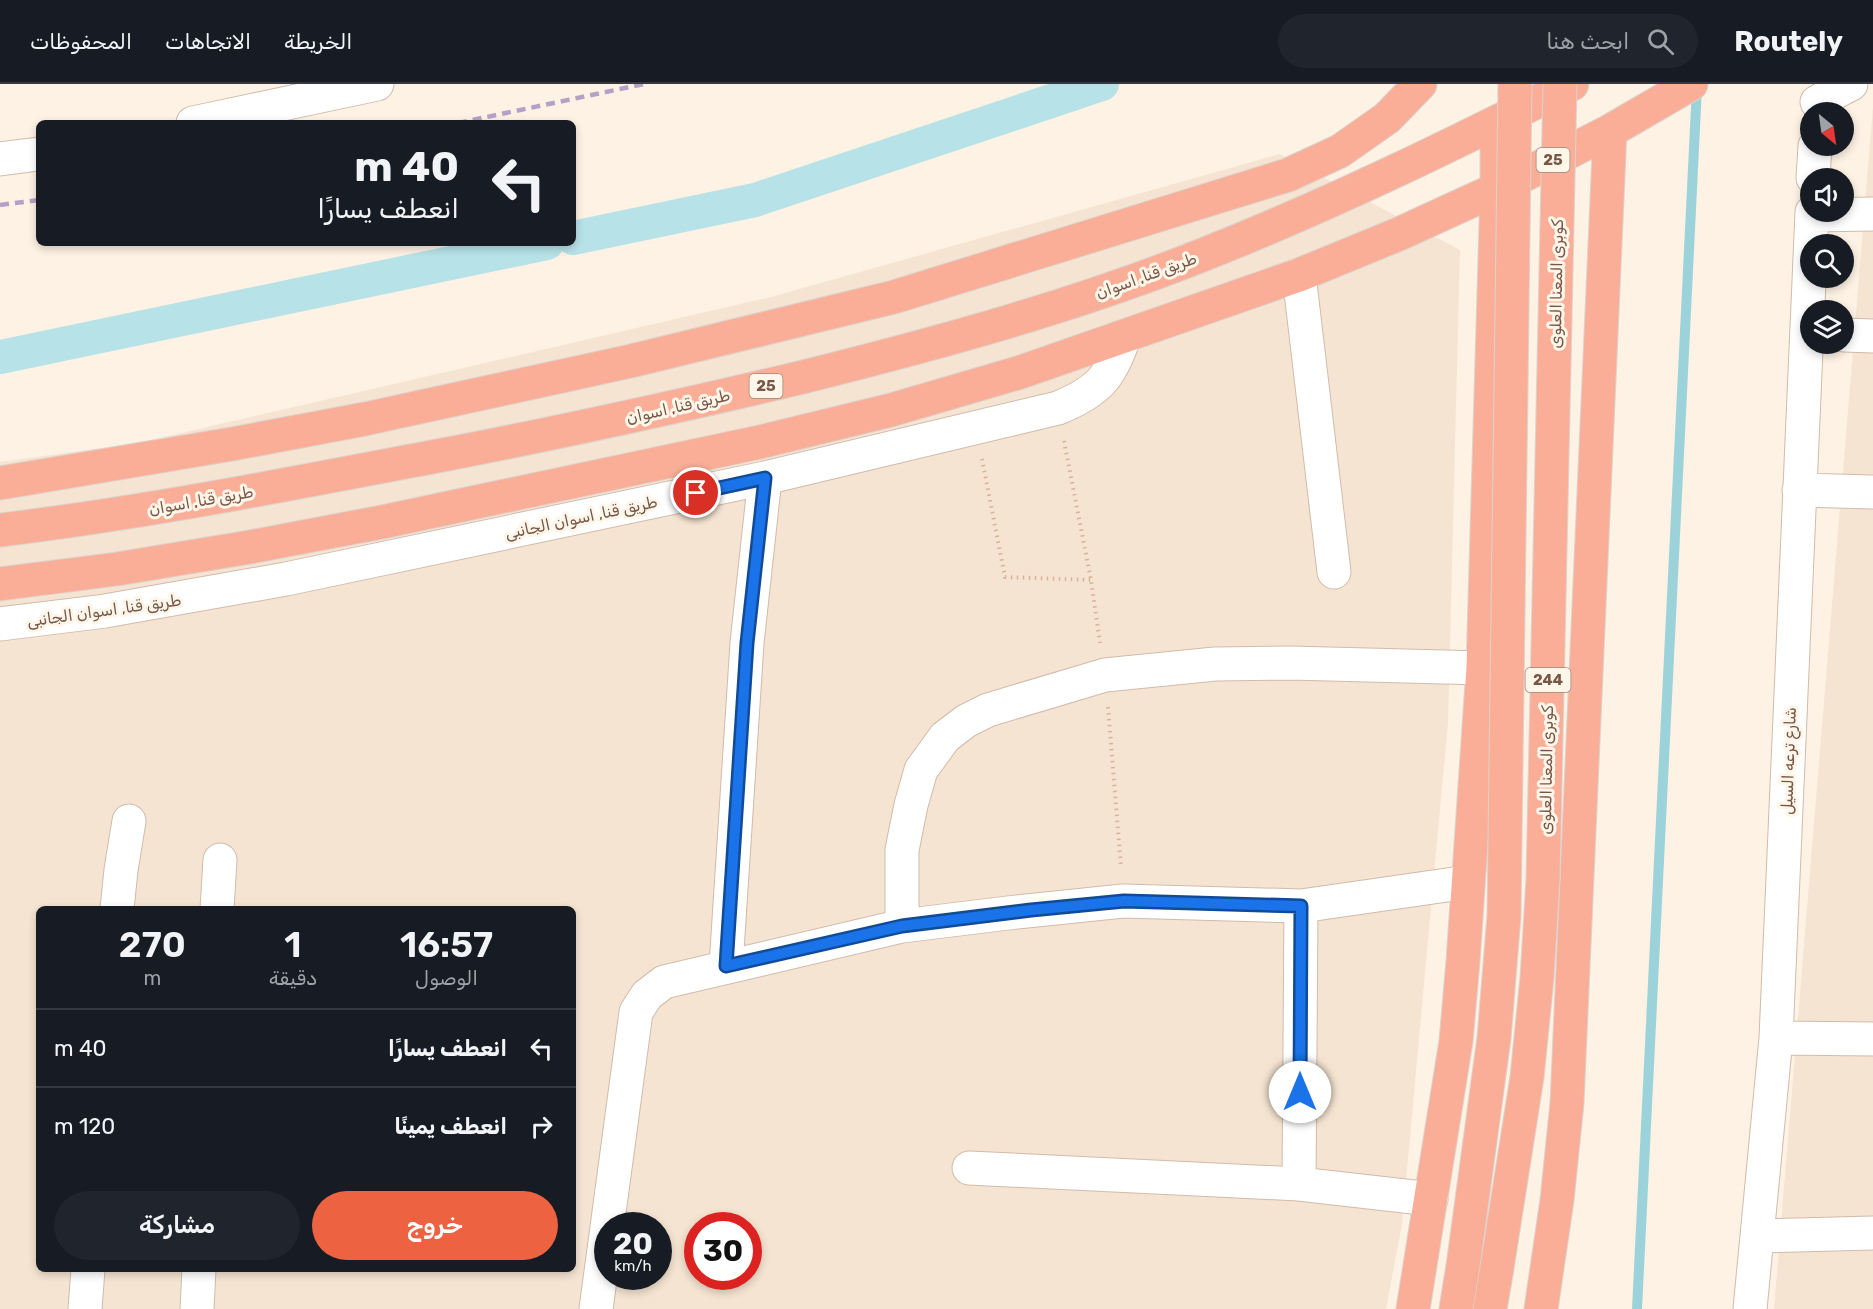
<!DOCTYPE html>
<html lang="ar">
<meta charset="utf-8">
<style>
:root{--surface:#171b24;--page:#20242c;--text:#f1f3f6;--muted:#9ea1a6;--line:#363941;--accent:#ed6342}
body{margin:0;font-family:Rubik,"Noto Sans Arabic",sans-serif;background:var(--page);color:var(--text);direction:rtl;height:100vh;display:flex;flex-direction:column;font-size:22px;white-space:nowrap}
*{box-sizing:border-box;margin:0}
p{font-size:20px;color:var(--muted)}
.icon{flex:none;width:33px;height:33px;fill:none;stroke:currentColor;stroke-width:2;stroke-linecap:round;stroke-linejoin:round}
.map{position:relative;flex:1;overflow:hidden;direction:ltr}
.side{position:absolute;left:36px;top:822px;width:540px;height:366px;display:flex;flex-direction:column;background:var(--surface);border-radius:9px;box-shadow:0 3px 9px #0003;direction:rtl}
.side>*{flex:none}
.guide{position:absolute;left:36px;top:36px;width:540px;height:126px;border-radius:9px;box-shadow:0 3px 9px #0003;direction:rtl;background:#171b24;color:var(--text);overflow:hidden}
.needle{width:39px;rotate:151deg}
.tools{position:absolute;left:1800px;top:18px;display:grid;gap:12px}
.tools a{display:grid;place-items:center;width:54px;height:54px;border-radius:50%;background:var(--surface);box-shadow:0 3px 9px #0003;font-size:30px}
.speed{position:absolute;left:594px;top:1128px;display:flex;gap:12px;font-size:30px;font-weight:700;text-align:center}
.speed>*{display:grid;place-content:center;width:78px;height:78px;border-radius:50%;background:var(--surface);box-shadow:0 3px 9px #0003;line-height:1}
.speed small{font-size:15px;font-weight:400}
.speed .limit{border:9px solid #d22;background:#fff;color:#111}
.pin{position:absolute;display:grid;place-items:center;width:51px;height:51px;color:#fff;margin:-26px;border:3px solid #fff;border-radius:50%;box-shadow:0 2px 6px #0007}
.me{position:absolute;width:66px;margin:-33px;rotate:0deg;stroke-linejoin:round;filter:drop-shadow(0 0 4px #0008)}
.turn{display:flex;align-items:center;gap:21px;height:126px;padding:0 18px;font-size:27px}
.turn .icon{width:78px;height:78px;stroke-width:2.5}
.turn b{display:block;font-size:42px;line-height:51px}
.eta{display:flex;justify-content:space-evenly;align-items:center;height:102px;text-align:center}
.eta b{font-size:36px;font-weight:600;line-height:42px}
.cta{display:flex;gap:12px;margin-top:auto;padding:12px 18px}
.cta a{flex:1;height:69px;border-radius:36px;background:var(--accent);color:#fff;font-size:24px;font-weight:600;line-height:69px;text-align:center}
.cta a+a{background:var(--page);color:var(--text)}
ul{padding:0;list-style:none}
li{display:flex;align-items:center;gap:18px;height:78px;padding:0 18px;border-top:2px solid var(--line)}
li div{flex:1}
li b{display:block;font-size:22px}
li em{font-style:normal}
header{display:flex;align-items:center;gap:36px;box-sizing:border-box;height:84px;padding:0 30px;background:var(--surface);border-bottom:2px solid var(--line)}
header strong{font-size:28px}
nav{display:flex;gap:33px;margin-inline-start:auto;font-size:21px}
.search{width:420px;height:54px;background:var(--page);display:flex;align-items:center;gap:15px;box-sizing:border-box;padding:0 21px;border-radius:33px;color:var(--muted);font-size:22px}
.map>svg:first-child{display:block}
.residential{fill:#f5e4d1;fill-rule:evenodd}
.lines{fill:none;stroke-linecap:round;stroke-linejoin:round}
.stream{stroke:#9cd2da;stroke-width:10}
.canal{stroke:#b7e2e8;stroke-width:34}
.minor-casing{stroke:#d1bbac;stroke-width:35}
.highway-casing{stroke:#dcd3cf;stroke-width:35}
.path{stroke:#d9b29c;stroke-width:4;stroke-dasharray:1.5 4.5;stroke-linecap:butt}
.minor{stroke:#fff;stroke-width:33}
.highway{stroke:#faae97;stroke-width:33}
.rail{stroke:#b5a1c7;stroke-width:4.5;stroke-dasharray:9 6;stroke-linecap:butt}
.highway-bridge-casing{stroke:#dcd3cf;stroke-width:35;stroke-linecap:butt}
.highway-bridge{stroke:#faae97;stroke-width:33}
.route-casing{stroke:#114b97;stroke-width:15}
.route{stroke:#1a73e8;stroke-width:10}
.labels{text-anchor:middle;stroke-width:6;stroke-linejoin:round;paint-order:stroke}
.shield{fill:#fff6ea;stroke:#a08779;stroke-width:1.5}
.shield-label{font-size:15px;font-weight:bold;fill:#775748}
.street-label{font-size:16px;fill:#775748;stroke:#fff6ea}
</style>
<header>
<strong>Routely</strong>
<div class="search"><svg class="icon" aria-label="search" viewBox="0 0 24 24"><circle cx="10" cy="10" r="6"/><path d="M15 15l6 6"/></svg>ابحث هنا</div>
<nav><a>الخريطة</a><a>الاتجاهات</a><a>المحفوظات</a></nav>
</header>
<div class="map">
<svg width="1873" height="1225" viewBox="0 0 1873 1225">
<rect width="100%" height="100%" fill="#fdf2e3"/>
<path class="residential" d="M1873,23v1202h-99z
M1280,70l180,96 -12,472 -46,502 -16,85h-1386v-847l138,-19 633,-146zM39,825h534v360h-534zM608,1142h50v50h-50zM698,1142h50v50h-50z"/>
<g class="lines">
<path class="stream" d="M1637,1225l60,-1222"/>
<path class="canal" d="M573,154l182,-38 347,-116
M0,273l547,-114"/>
<defs>
<path id="minor" d="M1817,18l34,-18
M193,39l184,-39
M0,75l39,-5
M1813,94l2,-32
M1812,131l61,-1
M1299,191l35,297
M1844,251l29,1
M1799,406l74,2
M0,540l105,-13 181,-32 479,-101 293,-70c39,-16 53,-30 66,-71
M117,825l4,-39 8,-49
M217,825l3,-49
M902,842l106,-13 115,-12 178,5 167,-24
M726,882l21,-323 18,-165
M1776,954l97,1
M969,1084l330,16 132,15
M1299,1100l2,-278
M1757,1152l116,-3
M85,1225l3,-40
M197,1225l2,-40
M596,1225l40,-297 11,-17 17,-13 238,-56v-76l9,-45 10,-35 24,-33 21,-16 22,-11 117,-35 110,-11 75,-1 193,5
M1750,1225l26,-271 36,-826"/>
<path id="highway" d="M0,399l232,-39 133,-25 266,-58 263,-64 394,-122 52,-24 47,-33 33,-34
M0,446c151,-18 299,-48 448,-76 119,-23 237,-49 355,-77 136,-34 272,-71 402,-123 126,-50 247,-109 367,-170
M0,500l117,-15 133,-22 132,-25 378,-80 131,-32 130,-38 278,-97 100,-41 98,-45 113,-58 81,-47
M1413,1225l43,-268 7,-80 20,-293 14,-479v-67
M1456,1225l7,-43
M1490,1225l6,-35
M1541,1225l16,-109 10,-97 43,-972"/>
</defs>
<use href="#minor" class="minor-casing"/>
<use href="#highway" class="highway-casing"/>
<path class="path" d="M1064,357l27,139 9,63
M982,375l23,118 86,3
M1108,623l13,160"/>
<use href="#minor" class="minor"/>
<use href="#highway" class="highway"/>
<path class="rail" d="M458,39l186,-39
M0,121l39,-5"/>
<defs>
<path id="highway-bridge" d="M1463,1182l31,-228 10,-122 11,-832
M1496,1190l31,-197 10,-99 6,-99 17,-795"/>
</defs>
<use href="#highway-bridge" class="highway-bridge-casing"/>
<use href="#highway-bridge" class="highway-bridge"/>
</g>
<g class="lines">
<defs>
<path id="route" d="M696,409l69,-15 -18,165 -21,323 176,-40 129,-16 93,-9 177,5 -1,186"/>
</defs>
<use href="#route" class="route-casing"/>
<use href="#route" class="route"/>
</g>
<g class="labels">
<g class="shield">
<rect x="1536.5" y="64" width="33" height="24" rx="4.5"/>
<rect x="749.5" y="290" width="33" height="24" rx="4.5"/>
<rect x="1525.5" y="584" width="45" height="24" rx="4.5"/>
</g>
<g class="shield-label">
<text x="1553" y="81">25</text>
<text x="766" y="307">25</text>
<text x="1548" y="601">244</text>
</g>
<g class="street-label">
<text transform="translate(1146 191) rotate(-20)" y="6">طريق قنا, اسوان</text>
<text transform="translate(1556 200) rotate(-89)" y="6">كوبرى المعنا العلوى</text>
<text transform="translate(678 322) rotate(-13)" y="6">طريق قنا, اسوان</text>
<text transform="translate(201 416) rotate(-10)" y="6">طريق قنا, اسوان</text>
<text transform="translate(581 433) rotate(-12)" y="6">طريق قنا, اسوان الجانبى</text>
<text transform="translate(104 526) rotate(-8)" y="6">طريق قنا, اسوان الجانبى</text>
<text transform="translate(1788 677) rotate(-88)" y="6">شارع ترعه السيل</text>
<text transform="translate(1546 686) rotate(-89)" y="6">كوبرى المعنا العلوى</text>
</g>
</g>
</svg>
<div class="tools">
<a><svg class="needle" viewBox="-14 -14 28 28"><path d="M0-13l5 13h-10z" fill="#e53935"/><path d="M0 13l5-13h-10z" fill="#9ea1a6"/></svg></a>
<a><svg class="icon" aria-label="sound" viewBox="0 0 24 24"><path d="M4 9h4l5-4v14l-5-4H4zM17 9q2 3 0 6"/></svg></a>
<a><svg class="icon" aria-label="search" viewBox="0 0 24 24"><circle cx="10" cy="10" r="6"/><path d="M15 15l6 6"/></svg></a>
<a><svg class="icon" aria-label="layers" viewBox="0 0 24 24"><path d="M12 4l9 5-9 5-9-5zM3 14l9 5 9-5"/></svg></a>
</div>
<div class="speed"><div>20<small>km/h</small></div><div class="limit">30</div></div>
<div class="pin" style="left:696px;top:409px;background:#d93025"><svg class="icon" aria-label="arrive" viewBox="0 0 24 24"><path d="M6 21V4h12l-3 4 3 4H6"/></svg></div>
<svg class="me" style="left:1300px;top:1008px" viewBox="-20 -20 40 40"><circle r="19" fill="#fff"/><path d="M0-13L10 11 0 6-10 11z" fill="#1a73e8"/></svg>
<div class="guide">
<div class="turn"><svg class="icon" aria-label="left" viewBox="0 0 24 24"><path d="M17 20v-9H6M10 6l-5 5 5 5"/></svg><div><b>40 m</b>انعطف يسارًا</div></div>
</div>
<section class="side">
<div class="eta">
<div><b>16:57</b><p>الوصول</p></div>
<div><b>1</b><p>دقيقة</p></div>
<div><b>270</b><p>m</p></div>
</div>
<ul>
<li><svg class="icon" aria-label="left" viewBox="0 0 24 24"><path d="M17 20v-9H6M10 6l-5 5 5 5"/></svg><div><b>انعطف يسارًا</b></div><em>40 m</em></li>
<li><svg class="icon" aria-label="right" viewBox="0 0 24 24"><path d="M7 20v-9h11M14 6l5 5-5 5"/></svg><div><b>انعطف يمينًا</b></div><em>120 m</em></li>
</ul>
<div class="cta"><a>خروج</a><a>مشاركة</a></div>
</section>
</div>
